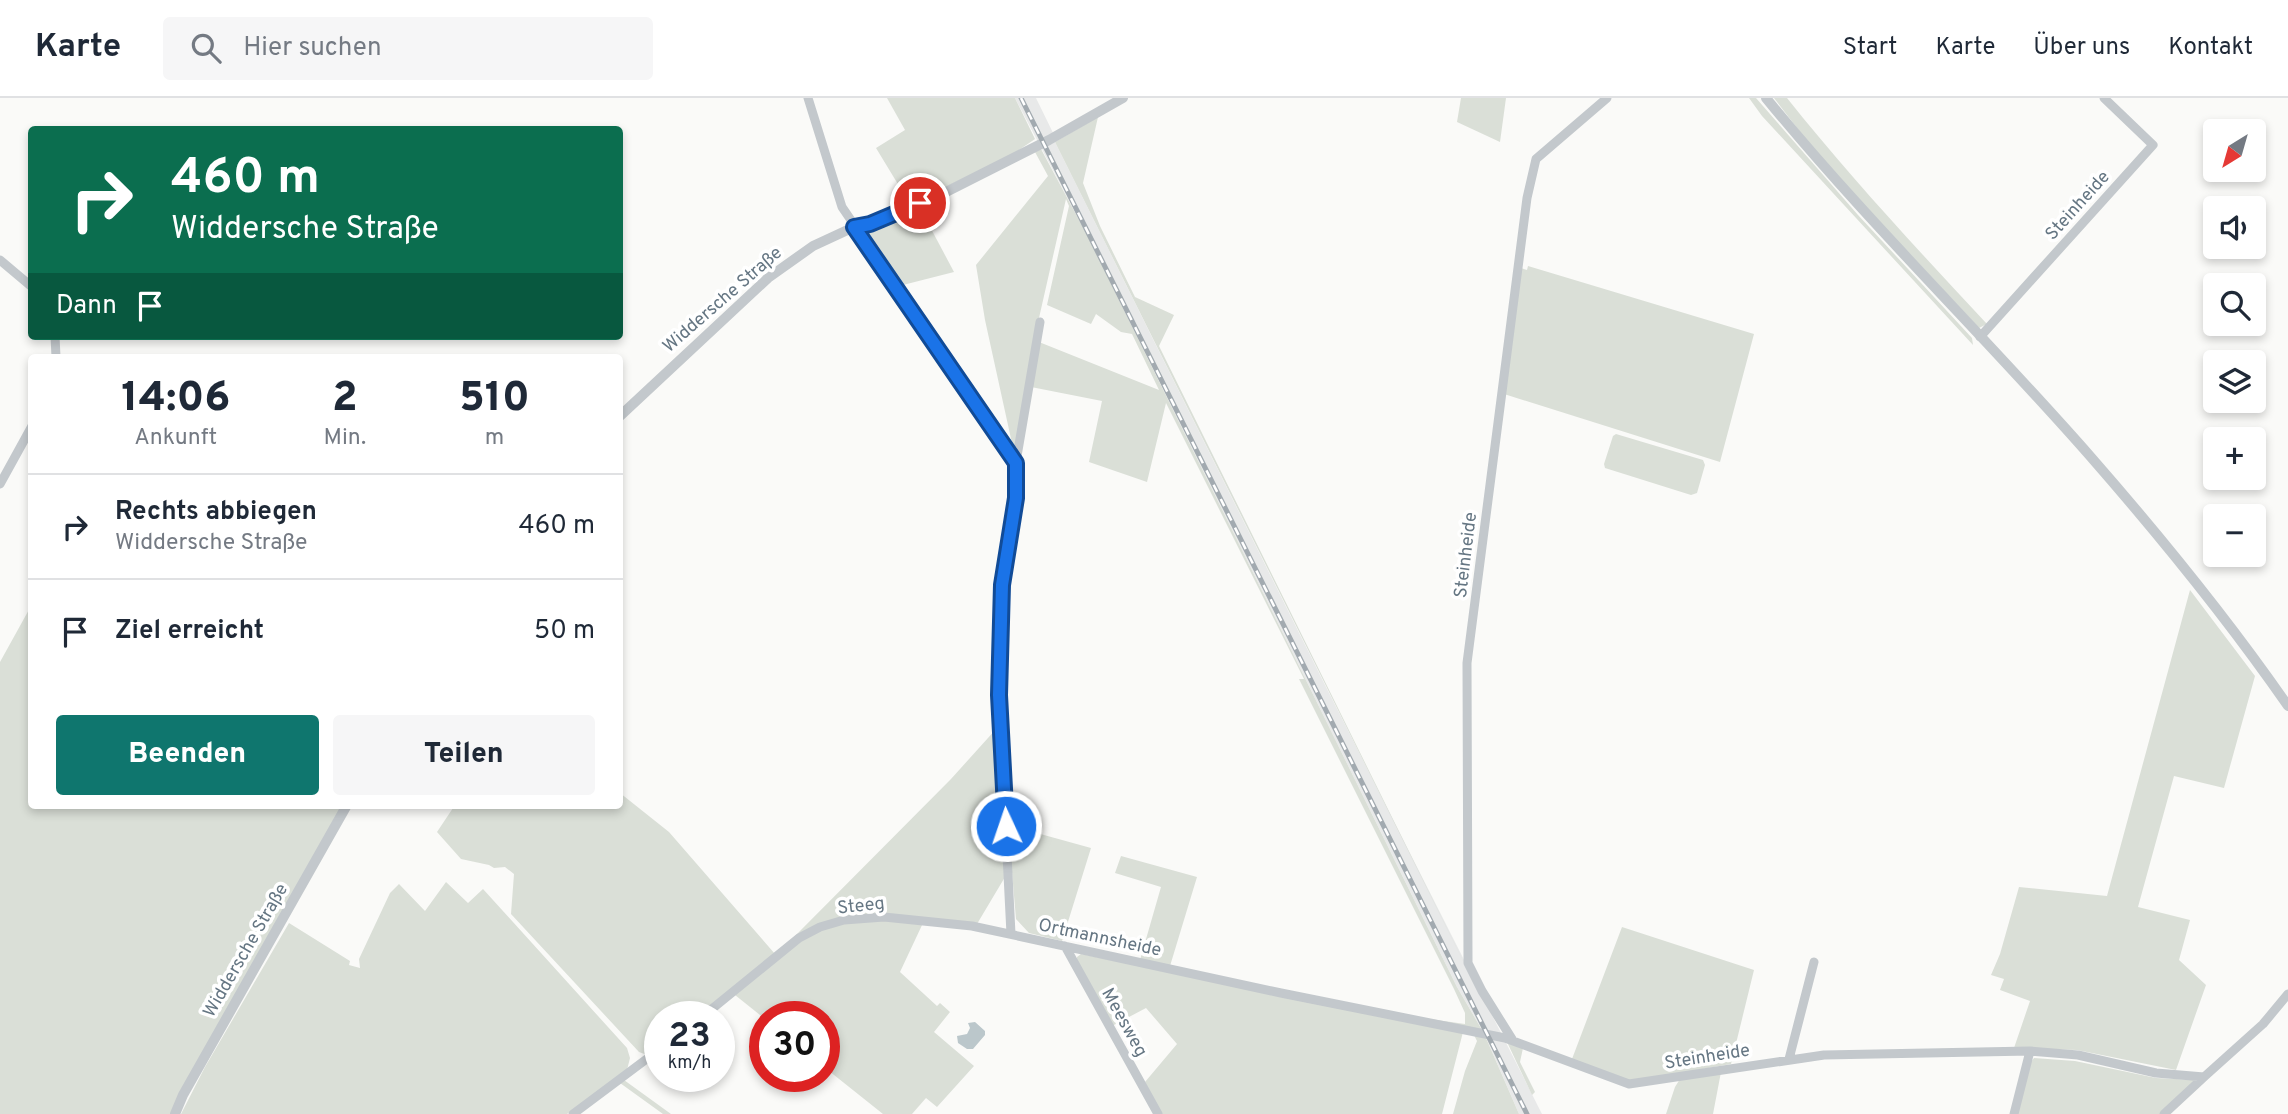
<!DOCTYPE html>
<html lang="de">
<meta charset="utf-8">
<style>
:root{--surface:#fff;--page:#f6f6f7;--text:#1f2937;--muted:#747a83;--line:#e0e1e3;--accent:#0f766e}
body{margin:0;font-family:Overpass,sans-serif;background:var(--page);color:var(--text);height:100vh;display:flex;flex-direction:column;font-size:26px;white-space:nowrap}
*{box-sizing:border-box;margin:0}
p{font-size:23px;color:var(--muted)}
.icon{flex:none;width:38px;height:38px;fill:none;stroke:currentColor;stroke-width:2;stroke-linecap:round;stroke-linejoin:round}
.map{position:relative;flex:1;overflow:hidden}
.panel{position:absolute;left:28px;top:256px;width:595px;height:455px;display:flex;flex-direction:column;background:var(--surface);border-radius:7px;box-shadow:0 4px 10px #0003}
.panel>*{flex:none}
.banner{position:absolute;left:28px;top:28px;width:595px;height:214px;border-radius:7px;box-shadow:0 4px 10px #0003;background:#0b6e4f;color:#fff;overflow:hidden}
.needle{width:46px;rotate:217deg}
.tools{position:absolute;left:2203px;top:21px;display:grid;gap:14px}
.tools a{display:grid;place-items:center;width:63px;height:63px;border-radius:7px;background:var(--surface);box-shadow:0 4px 10px #0003;font-size:35px}
.speed{position:absolute;left:644px;top:903px;display:flex;gap:14px;font-size:35px;font-weight:700;text-align:center}
.speed>*{display:grid;place-content:center;width:91px;height:91px;border-radius:50%;background:var(--surface);box-shadow:0 4px 10px #0003;line-height:1}
.speed small{font-size:18px;font-weight:400}
.speed .limit{border:10px solid #d22;background:#fff;color:#111}
.pin{position:absolute;display:grid;place-items:center;width:60px;height:60px;color:#fff;margin:-30px;border:4px solid #fff;border-radius:50%;box-shadow:0 2px 7px #0007}
.me{position:absolute;width:77px;margin:-38px;rotate:357deg;stroke-linejoin:round;filter:drop-shadow(0 0 5px #0008)}
.turn{display:flex;align-items:center;gap:24px;height:147px;padding:0 28px;font-size:32px}
.turn .icon{width:91px;height:91px;stroke-width:2.5}
.turn b{display:block;font-size:49px;line-height:60px}
.then{display:flex;align-items:center;height:66px;padding:0 28px;background:#0003;gap:14px;font-size:26px}
.eta{display:flex;justify-content:space-evenly;align-items:center;height:119px;text-align:center}
.eta b{font-size:42px;font-weight:800;line-height:49px}
.primary-button{display:flex;gap:14px;margin-top:auto;padding:14px 28px}
.primary-button a{flex:1;height:80px;border-radius:7px;background:var(--accent);color:#fff;font-size:28px;font-weight:800;line-height:80px;text-align:center}
.primary-button a+a{background:var(--page);color:var(--text)}
ul{padding:0;list-style:none}
li{display:flex;align-items:center;gap:21px;height:105px;padding:0 28px;border-top:2px solid var(--line)}
li div{flex:1}
li b{display:block;font-size:26px}
li em{font-style:normal}
header{display:flex;align-items:center;gap:42px;box-sizing:border-box;height:98px;padding:0 35px;background:var(--surface);border-bottom:2px solid var(--line)}
header strong{font-size:33px}
nav{display:flex;gap:38px;margin-inline-start:auto;font-size:24px}
.search{width:490px;height:63px;background:var(--page);display:flex;align-items:center;gap:18px;box-sizing:border-box;padding:0 24px;border-radius:7px;color:var(--muted);font-size:26px}
.map>svg:first-child{display:block}
.built{fill:#e8e9e9}
.green{fill:#dadfd7}
.water{fill:#bbc7cb}
.lines{fill:none;stroke-linecap:round;stroke-linejoin:round}
.minor{stroke:#c3c8cc;stroke-width:9}
.tertiary{stroke:#c3c8cc;stroke-width:10}
.rail-casing{stroke:#a2aab0;stroke-width:5}
.rail{stroke:#fff;stroke-width:2.5;stroke-dasharray:8;stroke-linecap:butt}
.route-casing{stroke:#114b97;stroke-width:18}
.route{stroke:#1a73e8;stroke-width:12}
.labels{text-anchor:middle;stroke-width:7;stroke-linejoin:round;paint-order:stroke}
.street-label{font-size:18px;fill:#657683;stroke:#fff}
</style>
<header>
<strong>Karte</strong>
<div class="search"><svg class="icon" aria-label="search" viewBox="0 0 24 24"><circle cx="10" cy="10" r="6"/><path d="M15 15l6 6"/></svg>Hier suchen</div>
<nav><a>Start</a><a>Karte</a><a>Über uns</a><a>Kontakt</a></nav>
</header>
<div class="map">
<svg width="2288" height="1016" viewBox="0 0 2288 1016">
<rect width="100%" height="100%" fill="#fafaf8"/>
<path class="built" d="M1015,0h21l21,43 -2,1 271,545 216,427h-23l-35,-81 -27,-46 -371,-754z"/>
<path class="green" d="M887,0h128l20,41 -25,17 -100,48 -34,-56 29,-18z
M1461,0h45l-6,44 -43,-20z
M1749,0h7l102,117 114,123 1,7 -211,-229z
M1774,0h13c63,79 131,152 200,226l-8,4 -155,-165z
M1098,19l-15,66 17,43 35,71 39,18 -15,31 313,633 -417,-837z
M1041,51l45,84 371,754 25,43 -59,-12 42,6v-11l-11,-24 -155,-310h5l-138,-276 -19,79 -58,-20 13,-61 -71,-14 8,-45 120,48 -27,-56 -11,-2 -25,-18 -5,10 -44,-19 22,-99 -3,-7 -32,141 -19,117 -30,-137 -9,-55 72,-89 -13,-24z
M920,110l34,64 -55,14 -30,-44v-9z
M1528,168l226,68 -34,128 -216,-68 17,-126 6,2z
M1616,336l87,26 2,5 -8,28 -6,2 -86,-27 -1,-4 9,-28z
M2190,492l65,86 -31,112 -50,-12 -36,131 52,13 -11,40 27,25 -30,85 -99,-20 -63,-2 16,-47 -30,-11 4,-11 -13,-4 9,-21 19,-67 88,9z
M31,508l1,199h312l-173,309h-171v-452z
M997,630l8,149 -28,47 -101,-10 -81,22 156,-157z
M620,695l49,39 106,122 -78,63h-37v28l-13,10 -8,-3 -128,-138 3,-40 -9,-7 -11,1 -5,-3 -28,-6 -24,-27 18,-27h165z
M1008,727l83,23 -29,93 -33,-8 -13,-14z
M1121,758l76,21 -27,89 -30,-6 21,-73 -46,-14z
M446,784l22,21 15,-14 144,159 3,10 -3,12 -60,44h-386l24,-47 84,-144 61,38 -1,4 11,3 -1,-9 31,-66 9,-9 26,27z
M885,822l38,3 -23,49 37,34 3,-3 10,9 -16,20 40,34 -37,41 -11,-9 -14,16h-29l-59,-47v-50h-59v2l-30,-24c25,-21 59,-58 91,-67 19,-6 40,-7 59,-8z
M1622,829l132,43 -23,94 -102,18 -57,-23z
M1081,856l382,78 -21,82h-281l-16,-32 32,-38 -31,-36 -34,18 -35,-64v-5z
M1474,937l12,3 33,76h-66l12,-43 12,-30z
M1507,944l16,6 -3,14 15,30 -3,3z
M2034,960l41,3 81,17 40,2 -36,34h-143l11,-48z
M1721,974l-8,42h-47l9,-27 5,-8z
M624,982l47,34h-8l-43,-31z"/>
<path class="water" d="M975,924l10,9v4l-12,14h-6l-9,-6 -1,-7 10,-2 3,-6 -2,-5z"/>
<g class="lines">
<path class="minor" d="M808,0l34,109 174,255v36l-14,87 -3,110 12,239
M0,162l32,27
M55,238l1,21
M1980,239l173,-192 -49,-47
M1016,364l24,-140
M0,386l32,-58
M1065,848l93,168
M702,919l97,-79 21,-11 24,-7 40,-3 88,9 309,67 224,45 124,46 195,-29 206,-4 48,4 78,18 48,4 59,-53 25,-30
M1512,941l-30,-48 -14,-28 -1,-300 60,-465 9,-39 71,-61
M1789,961l25,-97
M573,1016l87,-65
M2014,1016l16,-63
M2164,1016l40,-37"/>
<path class="tertiary" d="M1766,0c102,125 218,237 324,358 70,80 137,162 198,250
M620,318l148,-138 45,-32 41,-19 16,-3 76,-32 103,-52 74,-42
M175,1016l8,-19 164,-290"/>
<defs>
<path id="rail" d="M1021,0l506,1016"/>
</defs>
<use href="#rail" class="rail-casing"/>
<use href="#rail" class="rail"/>
</g>
<g class="lines">
<defs>
<path id="route" d="M920,105l-50,21 -16,3 162,236v35l-14,87 -3,110 7,131"/>
</defs>
<use href="#route" class="route-casing"/>
<use href="#route" class="route"/>
</g>
<g class="labels">
<g class="street-label">
<text transform="translate(2077 107) rotate(-48)" y="6">Steinheide</text>
<text transform="translate(722 201) rotate(-41)" y="6">Widdersche Straße</text>
<text transform="translate(1465 457) rotate(-83)" y="6">Steinheide</text>
<text transform="translate(861 807) rotate(-6)" y="6">Steeg</text>
<text transform="translate(1100 839) rotate(12)" y="6">Ortmannsheide</text>
<text transform="translate(245 852) rotate(-60)" y="6">Widdersche Straße</text>
<text transform="translate(1125 924) rotate(61)" y="6">Meesweg</text>
<text transform="translate(1707 958) rotate(-9)" y="6">Steinheide</text>
</g>
</g>
</svg>
<div class="tools">
<a><svg class="needle" viewBox="-14 -14 28 28"><path d="M0-13l5 13h-10z" fill="#e53935"/><path d="M0 13l5-13h-10z" fill="#747a83"/></svg></a>
<a><svg class="icon" aria-label="sound" viewBox="0 0 24 24"><path d="M4 9h4l5-4v14l-5-4H4zM17 9q2 3 0 6"/></svg></a>
<a><svg class="icon" aria-label="search" viewBox="0 0 24 24"><circle cx="10" cy="10" r="6"/><path d="M15 15l6 6"/></svg></a>
<a><svg class="icon" aria-label="layers" viewBox="0 0 24 24"><path d="M12 4l9 5-9 5-9-5zM3 14l9 5 9-5"/></svg></a>
<a>+</a>
<a>−</a>
</div>
<div class="speed"><div>23<small>km/h</small></div><div class="limit">30</div></div>
<div class="pin" style="left:920px;top:105px;background:#d93025"><svg class="icon" aria-label="arrive" viewBox="0 0 24 24"><path d="M6 21V4h12l-3 4 3 4H6"/></svg></div>
<svg class="me" style="left:1006px;top:728px" viewBox="-20 -20 40 40"><circle r="17" fill="#1a73e8" stroke="#fff" stroke-width="3"/><path d="M0-11L8 9 0 5-8 9z" fill="#fff"/></svg>
<div class="banner">
<div class="turn"><svg class="icon" aria-label="right" viewBox="0 0 24 24"><path d="M7 20v-9h11M14 6l5 5-5 5"/></svg><div><b>460 m</b>Widdersche Straße</div></div>
<div class="then">Dann<svg class="icon" aria-label="arrive" viewBox="0 0 24 24"><path d="M6 21V4h12l-3 4 3 4H6"/></svg></div>
</div>
<section class="panel">
<div class="eta">
<div><b>14:06</b><p>Ankunft</p></div>
<div><b>2</b><p>Min.</p></div>
<div><b>510</b><p>m</p></div>
</div>
<ul>
<li><svg class="icon" aria-label="right" viewBox="0 0 24 24"><path d="M7 20v-9h11M14 6l5 5-5 5"/></svg><div><b>Rechts abbiegen</b><p>Widdersche Straße</p></div><em>460 m</em></li>
<li><svg class="icon" aria-label="arrive" viewBox="0 0 24 24"><path d="M6 21V4h12l-3 4 3 4H6"/></svg><div><b>Ziel erreicht</b></div><em>50 m</em></li>
</ul>
<div class="primary-button"><a>Beenden</a><a>Teilen</a></div>
</section>
</div>
